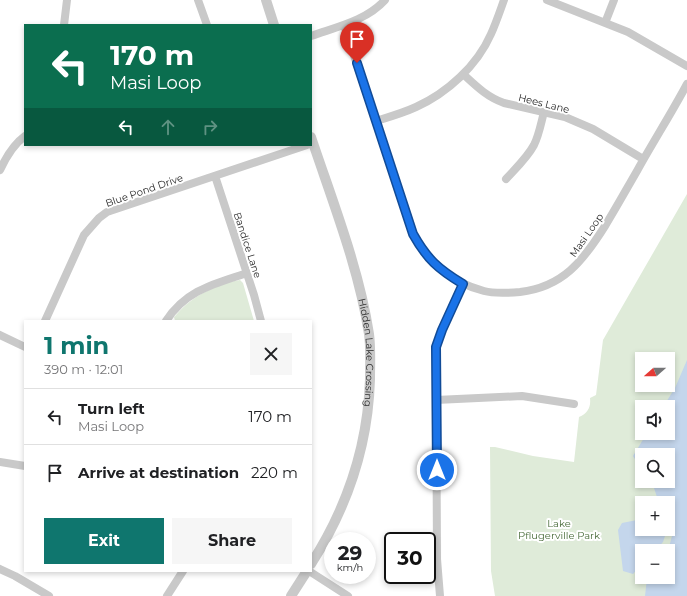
<!DOCTYPE html>
<meta charset="utf-8">
<style>
:root{--surface:#fff;--page:#f6f6f6;--text:#202124;--muted:#757577;--line:#e0e0e0;--accent:#0f766e}
body{margin:0;font-family:Montserrat,sans-serif;background:var(--page);color:var(--text);height:100vh;display:flex;flex-direction:column;font-size:15px;white-space:nowrap}
*{box-sizing:border-box;margin:0}
p{font-size:13px;color:var(--muted)}
.icon{flex:none;width:22px;height:22px;fill:none;stroke:currentColor;stroke-width:2;stroke-linecap:round;stroke-linejoin:round}
.map{position:relative;flex:1;overflow:hidden}
.panel{position:absolute;left:24px;top:320px;width:288px;height:252px;display:flex;flex-direction:column;background:var(--surface);border-radius:0px;box-shadow:0 2px 6px #0003}
.panel>*{flex:none}
.banner{position:absolute;left:24px;top:24px;width:288px;height:122px;border-radius:0px;box-shadow:0 2px 6px #0003;background:#0b6e4f;color:#fff;overflow:hidden}
.needle{width:26px;rotate:249deg}
.controls{position:absolute;left:635px;top:352px;display:grid;gap:8px}
.controls a{display:grid;place-items:center;width:40px;height:40px;border-radius:0px;background:var(--surface);box-shadow:0 2px 6px #0003;font-size:20px}
.speed{position:absolute;left:324px;top:532px;display:flex;gap:8px;font-size:20px;font-weight:700;text-align:center}
.speed>*{display:grid;place-content:center;width:52px;height:52px;border-radius:50%;background:var(--surface);box-shadow:0 2px 6px #0003;line-height:1}
.speed small{font-size:10px;font-weight:400}
.speed .limit{border:2px solid #111;border-radius:6px;background:#fff;color:#111}
.pin{position:absolute;display:grid;place-items:center;width:34px;height:34px;color:#fff;margin:-41px -17px;border-radius:50% 50% 50% 0;rotate:-45deg;box-shadow:0 0 4px #0007}
.pin .icon{rotate:45deg}
.me{position:absolute;width:44px;margin:-22px;rotate:0deg;stroke-linejoin:round;filter:drop-shadow(0 0 3px #0008)}
.turn{display:flex;align-items:center;gap:14px;height:84px;padding:0 20px;font-size:18px}
.turn .icon{width:52px;height:52px;stroke-width:2.5}
.turn b{display:block;font-size:28px;line-height:34px}
.lanes{display:flex;align-items:center;height:38px;padding:0 20px;background:#0003;justify-content:center;gap:20px;direction:ltr}
.lanes .off{opacity:.35}
.round{display:grid;place-items:center;flex:none;width:42px;height:42px;border-radius:0px;background:var(--page)}
.headline{display:flex;align-items:center;justify-content:space-between;height:68px;padding:0 20px}
h1{font-size:24px;font-weight:700;line-height:30px;color:var(--accent)}
.action{display:flex;gap:8px;margin-top:auto;padding:8px 20px}
.action a{flex:1;height:46px;border-radius:0px;background:var(--accent);color:#fff;font-size:16px;font-weight:700;line-height:46px;text-align:center}
.action a+a{background:var(--page);color:var(--text)}
ul{padding:0;list-style:none}
li{display:flex;align-items:center;gap:12px;height:56px;padding:0 20px;border-top:1px solid var(--line)}
li div{flex:1}
li b{display:block;font-size:15px}
li em{font-style:normal}
.map>svg:first-child{display:block}
.green{fill:#dfebd9;fill-rule:evenodd}
.water{fill:#c4d6ec}
.lines{fill:none;stroke-linecap:round;stroke-linejoin:round}
.minor{stroke:#c9c9c9;stroke-width:8}
.tertiary{stroke:#c9c9c9;stroke-width:10}
.route-casing{stroke:#114b97;stroke-width:10}
.route{stroke:#1a73e8;stroke-width:7}
.labels{text-anchor:middle;stroke-width:4;stroke-linejoin:round;paint-order:stroke}
.street-label{font-size:10px;fill:#2c2c2c;stroke:#fff}
.park-label{font-size:10px;fill:#476a38;stroke:#fff}
</style>
<div class="map">
<svg width="687" height="596" viewBox="0 0 687 596">
<rect width="100%" height="100%" fill="#fff"/>
<path class="green" d="M687,194v402h-192l-4,-25 -1,-124h5l38,9 41,6 5,-45c9,-4 12,-10 11,-19l6,-3 7,-55zM642,359h26v26h-26zM642,407h26v26h-26zM642,455h26v26h-26zM642,503h26v26h-26zM642,551h26v26h-26z
M240,280l3,3 11,38h-79l-1,-4 2,-2c15,-18 41,-32 64,-35z"/>
<path class="water" d="M687,360v236h-42l2,-18 1,-1h20v-26l4,-15 -4,-11v-22h-9l-6,-18 -3,-4h18v-26h-26v15l-9,-14 14,-23h21v-26h-5l12,-19z
M642,519v10h21l3,4 -3,9 -8,9h-13v13l-9,10 -10,-3 -5,-41 4,-7z"/>
<g class="lines">
<path class="minor" d="M198,0l9,25
M547,0l81,32 59,34
M605,23l9,-23
M64,25l3,-25
M344,25l69,209c17,30 37,48 71,57 11,3 24,2 36,1 43,-5 63,-31 85,-66 11,-18 21,-36 32,-55 16,-29 34,-57 50,-87
M311,36c25,-9 55,-15 74,-36
M463,74c13,12 24,23 41,29l61,14 28,12 50,30
M376,121c13,-4 27,-8 40,-14 31,-14 61,-41 75,-73 5,-11 9,-23 13,-34
M0,170c6,-13 14,-26 25,-34
M215,176l39,119 7,26
M506,179c9,-10 21,-21 28,-34 5,-10 7,-22 10,-33
M45,321l39,-86 15,-17 8,-6 200,-67
M166,321c20,-31 48,-37 81,-48
M0,335l25,12
M436,400l86,-4 52,8
M0,462l25,4
M0,569l15,7 34,20
M309,571l39,25
M167,596l16,-25
M440,596l-3,-37 -1,-212 6,-17 21,-47"/>
<g class="tertiary">
<path d="M266,0l8,25"/>
<path id="s1" d="M311,137c21,63 48,131 58,197 2,15 1,30 1,45 -2,67 -23,129 -59,185"/>
<path d="M291,596l16,-25"/>
</g>
</g>
<g class="lines">
<defs>
<path id="route" d="M357,63l56,171c14,25 25,35 50,50l-21,46 -6,17 1,123"/>
</defs>
<use href="#route" class="route-casing"/>
<use href="#route" class="route"/>
</g>
<g class="labels">
<g class="street-label">
<text transform="translate(544 103) rotate(14)" y="4">Hees Lane</text>
<text transform="translate(144 190) rotate(-19)" y="4">Blue Pond Drive</text>
<text transform="translate(586 235) rotate(-55)" y="4">Masi Loop</text>
<text transform="translate(248 245) rotate(72)" y="4">Bandice Lane</text>
<text dy="4" stroke="none"><textPath href="#s1" startOffset="224">Hidden Lake Crossing</textPath></text>
</g>
<g class="park-label">
<text x="559" y="527">Lake<tspan x="559" dy="12">Pflugerville Park</tspan></text>
</g>
</g>
</svg>
<div class="controls">
<a><svg class="needle" viewBox="-14 -14 28 28"><path d="M0-13l5 13h-10z" fill="#e53935"/><path d="M0 13l5-13h-10z" fill="#757577"/></svg></a>
<a><svg class="icon" aria-label="sound" viewBox="0 0 24 24"><path d="M4 9h4l5-4v14l-5-4H4zM17 9q2 3 0 6"/></svg></a>
<a><svg class="icon" aria-label="search" viewBox="0 0 24 24"><circle cx="10" cy="10" r="6"/><path d="M15 15l6 6"/></svg></a>
<a>+</a>
<a>−</a>
</div>
<div class="speed"><div>29<small>km/h</small></div><div class="limit">30</div></div>
<div class="pin" style="left:357px;top:63px;background:#d93025"><svg class="icon" aria-label="arrive" viewBox="0 0 24 24"><path d="M6 21V4h12l-3 4 3 4H6"/></svg></div>
<svg class="me" style="left:437px;top:470px" viewBox="-20 -20 40 40"><circle r="17" fill="#1a73e8" stroke="#fff" stroke-width="3"/><path d="M0-11L8 9 0 5-8 9z" fill="#fff"/></svg>
<div class="banner">
<div class="turn"><svg class="icon" aria-label="left" viewBox="0 0 24 24"><path d="M17 20v-9H6M10 6l-5 5 5 5"/></svg><div><b>170 m</b>Masi Loop</div></div>
<div class="lanes"><svg class="icon" aria-label="left" viewBox="0 0 24 24"><path d="M17 20v-9H6M10 6l-5 5 5 5"/></svg><svg class="icon off" aria-label="ahead" viewBox="0 0 24 24"><path d="M12 20V5M6 11l6-6 6 6"/></svg><svg class="icon off" aria-label="right" viewBox="0 0 24 24"><path d="M7 20v-9h11M14 6l5 5-5 5"/></svg></div>
</div>
<section class="panel">
<div class="headline"><div><h1>1 min</h1><p>390 m · 12:01</p></div><a class="round"><svg class="icon" aria-label="close" viewBox="0 0 24 24"><path d="M6 6l12 12M18 6L6 18"/></svg></a></div>
<ul>
<li><svg class="icon" aria-label="left" viewBox="0 0 24 24"><path d="M17 20v-9H6M10 6l-5 5 5 5"/></svg><div><b>Turn left</b><p>Masi Loop</p></div><em>170 m</em></li>
<li><svg class="icon" aria-label="arrive" viewBox="0 0 24 24"><path d="M6 21V4h12l-3 4 3 4H6"/></svg><div><b>Arrive at destination</b></div><em>220 m</em></li>
</ul>
<div class="action"><a>Exit</a><a>Share</a></div>
</section>
</div>
